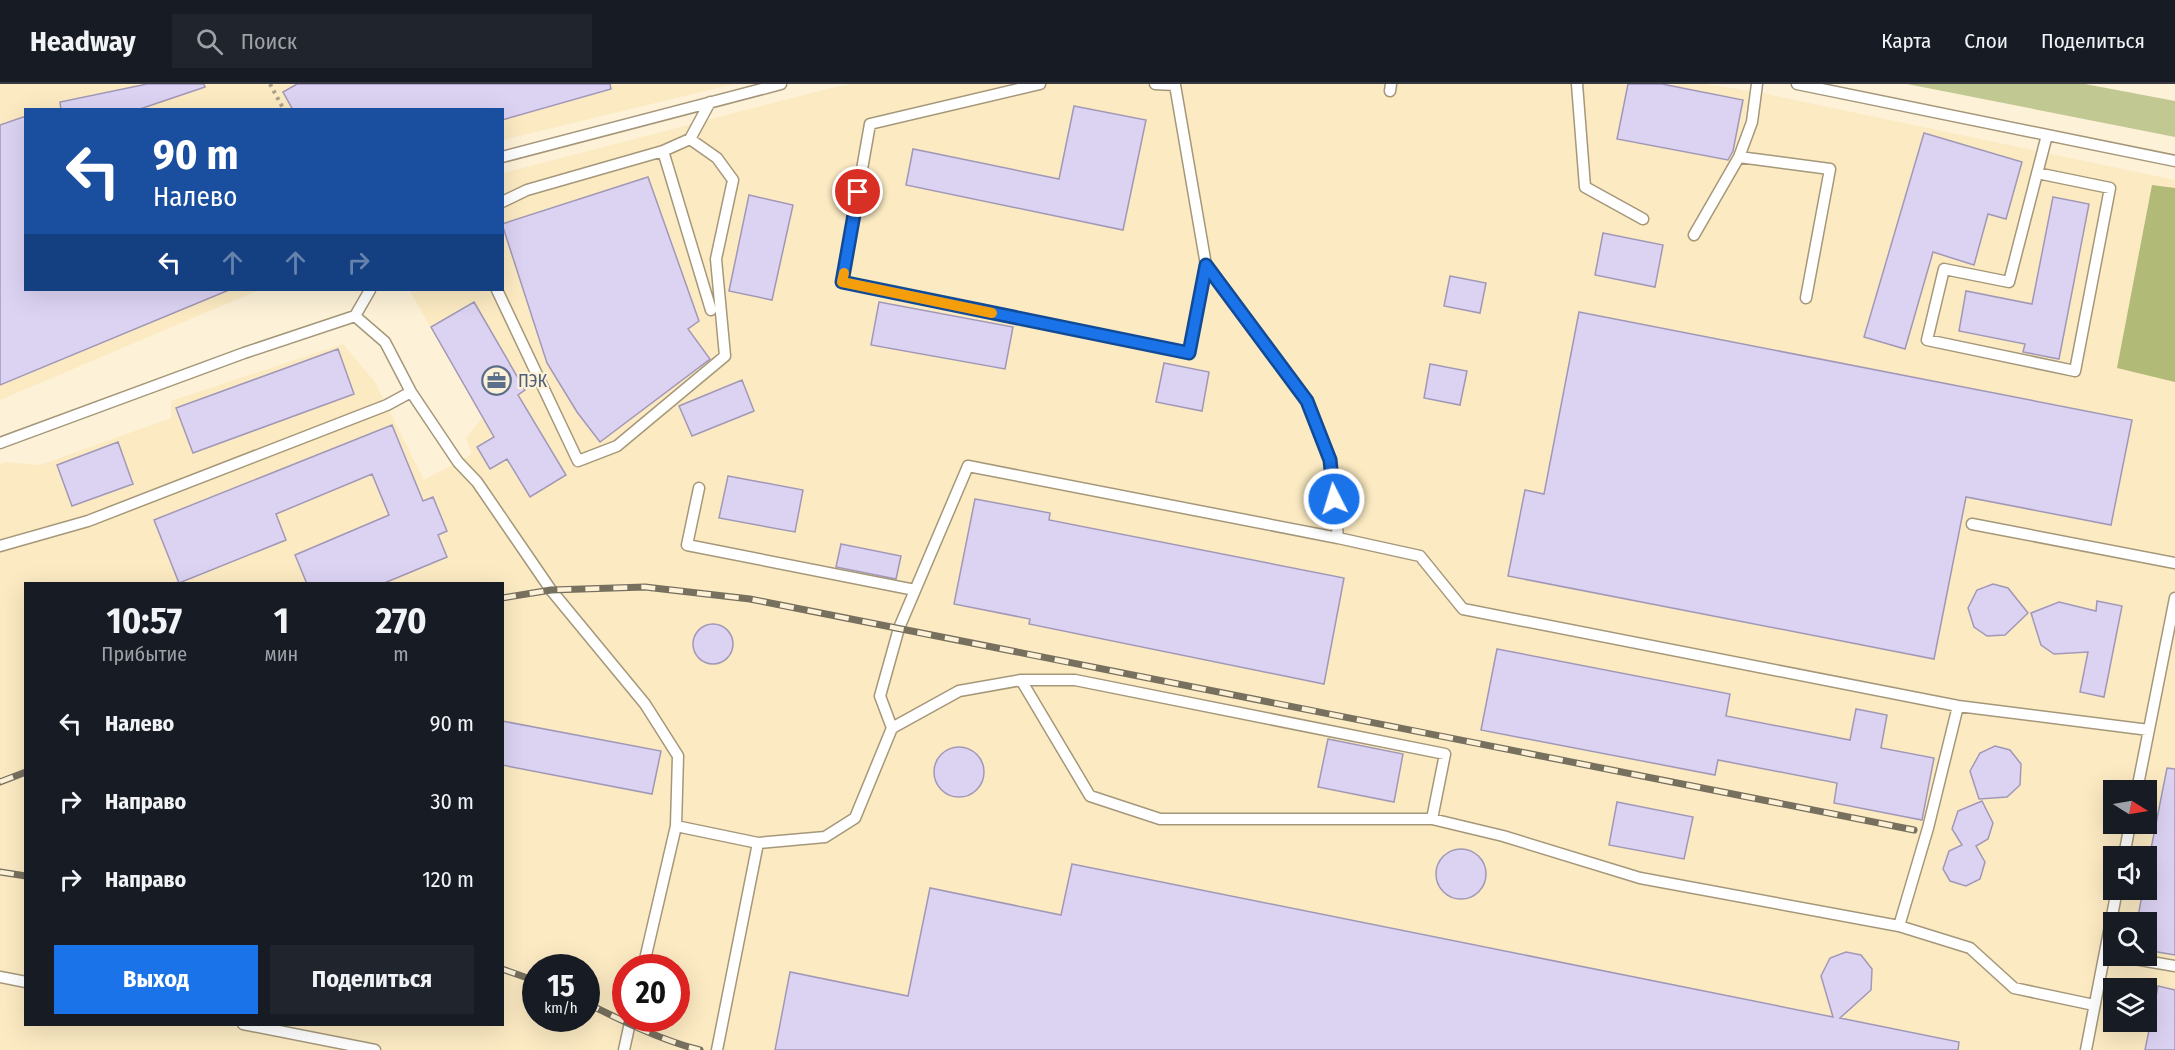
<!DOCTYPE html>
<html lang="ru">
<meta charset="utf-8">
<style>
:root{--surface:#171b24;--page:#20242c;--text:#f1f3f6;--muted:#9ea1a6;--line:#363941;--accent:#1a73e8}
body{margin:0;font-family:"Fira Sans Condensed",sans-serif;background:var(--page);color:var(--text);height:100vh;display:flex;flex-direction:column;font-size:22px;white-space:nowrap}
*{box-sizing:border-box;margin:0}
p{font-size:20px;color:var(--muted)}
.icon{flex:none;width:33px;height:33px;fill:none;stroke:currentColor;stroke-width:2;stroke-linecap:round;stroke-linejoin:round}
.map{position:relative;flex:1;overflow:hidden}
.details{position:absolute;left:24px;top:498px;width:480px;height:444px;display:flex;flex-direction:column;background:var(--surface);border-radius:0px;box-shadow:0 6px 24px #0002}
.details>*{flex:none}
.top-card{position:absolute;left:24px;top:24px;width:480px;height:183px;border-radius:0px;box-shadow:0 6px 24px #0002;background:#1a4fa0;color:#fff;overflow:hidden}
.needle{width:39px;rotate:101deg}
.tools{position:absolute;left:2103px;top:696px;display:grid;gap:12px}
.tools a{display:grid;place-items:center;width:54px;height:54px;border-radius:0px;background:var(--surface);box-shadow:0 6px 24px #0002;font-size:30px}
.speed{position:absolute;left:522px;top:870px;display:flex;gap:12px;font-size:30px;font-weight:700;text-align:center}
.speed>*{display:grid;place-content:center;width:78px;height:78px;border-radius:50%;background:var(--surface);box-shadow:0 6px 24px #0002;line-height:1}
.speed small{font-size:15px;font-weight:400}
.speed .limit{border:9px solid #d22;background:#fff;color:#111}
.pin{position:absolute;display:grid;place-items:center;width:51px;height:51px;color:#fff;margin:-26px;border:3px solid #fff;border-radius:50%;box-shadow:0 2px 6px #0007}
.me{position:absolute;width:66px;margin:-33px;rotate:355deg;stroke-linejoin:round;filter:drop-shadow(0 0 4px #0008)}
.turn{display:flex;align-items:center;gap:21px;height:126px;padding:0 30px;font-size:27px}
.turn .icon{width:78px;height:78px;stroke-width:2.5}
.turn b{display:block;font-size:42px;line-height:51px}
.lanes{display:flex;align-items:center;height:57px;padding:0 30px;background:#0003;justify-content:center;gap:30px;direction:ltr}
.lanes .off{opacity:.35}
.eta{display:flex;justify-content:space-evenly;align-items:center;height:102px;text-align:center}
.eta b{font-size:36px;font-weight:700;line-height:42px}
.cta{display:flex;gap:12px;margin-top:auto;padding:12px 30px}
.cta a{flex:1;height:69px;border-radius:0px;background:var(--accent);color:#fff;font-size:24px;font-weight:700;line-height:69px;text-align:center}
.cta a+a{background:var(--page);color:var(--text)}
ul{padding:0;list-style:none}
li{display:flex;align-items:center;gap:18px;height:78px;padding:0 30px}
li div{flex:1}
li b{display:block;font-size:22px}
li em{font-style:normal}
header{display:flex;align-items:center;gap:36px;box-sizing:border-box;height:84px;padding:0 30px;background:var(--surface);border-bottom:2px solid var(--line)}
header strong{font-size:28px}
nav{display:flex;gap:33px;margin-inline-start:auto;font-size:21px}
.search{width:420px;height:54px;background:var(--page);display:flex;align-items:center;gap:15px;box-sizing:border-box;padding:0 21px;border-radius:0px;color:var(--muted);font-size:22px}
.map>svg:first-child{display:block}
.built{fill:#fbeac2;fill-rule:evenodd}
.green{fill:#c1c891}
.forest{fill:#b2ba78}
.building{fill:#dcd3f3;stroke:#a198b7;stroke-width:1.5}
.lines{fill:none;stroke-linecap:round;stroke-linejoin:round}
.lane-casing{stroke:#a59779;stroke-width:13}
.path{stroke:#aaa18d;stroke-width:4;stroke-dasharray:3 4.5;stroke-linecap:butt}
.lane{stroke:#fff;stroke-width:10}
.rail-casing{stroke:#77705f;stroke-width:7}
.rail{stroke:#fdf2d8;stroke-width:4.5;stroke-dasharray:14;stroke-linecap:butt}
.route-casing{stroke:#114b97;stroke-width:15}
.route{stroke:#1a73e8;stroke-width:10}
.slow{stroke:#f59e0b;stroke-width:10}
.labels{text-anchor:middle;stroke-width:4.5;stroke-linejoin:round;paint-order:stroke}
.service-label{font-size:18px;fill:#4e5e75;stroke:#fdf2d8;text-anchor:start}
</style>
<header>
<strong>Headway</strong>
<div class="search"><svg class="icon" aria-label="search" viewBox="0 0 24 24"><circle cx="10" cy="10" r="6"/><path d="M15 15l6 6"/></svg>Поиск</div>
<nav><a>Карта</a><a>Слои</a><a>Поделиться</a></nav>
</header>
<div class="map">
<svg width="2175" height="966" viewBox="0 0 2175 966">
<rect width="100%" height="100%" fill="#fdf2d8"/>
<path class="built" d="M0,0h734l-231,56 -1,-30h-476v180h233l-259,110z
M853,0h851l53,8 418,88v870h-2175v-586l6,-2 34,3 131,-47v-17l172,-57 32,38 49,98 48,-26 -6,-16 16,-20 -72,-127 92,-1 1,-117 324,-84zM26,500h476v440h-476zM2114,706h32v34h-32zM2114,772h32v34h-32zM2114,838h32v34h-32zM536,884h50v50h-50zM626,884h50v50h-50zM2114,904h32v34h-32z"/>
<path class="green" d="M1907,0h178l90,17v36z"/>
<path class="forest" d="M2152,101l23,3v194l-58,-14z"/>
<path class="building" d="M147,0h57l1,3 -68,23h-76l-1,-8z
M297,0h313l1,5 -109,31v-10h-209l-10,-18z
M1628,0h34l81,16 -10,51 -5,9 -111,-21z
M1074,22l72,14 -23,110 -217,-45 7,-36 146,30z
M26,32v174h203l-229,95v-260z
M1924,49l98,29 -16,57 -18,-5 -14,51 -41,-13 -28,97 -41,-12z
M648,93l51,144 -11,8 22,30 -110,83 -23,-30 -30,-49 -45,-139z
M749,111l44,10 -21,95 -43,-9z
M2053,113l36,7 -30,155 -36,-7 2,-8 -66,-13 7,-40 66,13z
M1603,149l60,12 -8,42 -60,-12z
M1450,192l36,7 -6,30 -36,-7z
M474,218l51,88 -7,5 48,80 -36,22 -23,-38 -17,10 -13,-22 17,-10 -63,-110z
M879,218l134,25 -8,42 -134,-24z
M1579,228l553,108 -21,105 -145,-28 -32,162 -426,-83 17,-86 19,4z
M338,265l16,45 -161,59 -17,-45z
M1164,279l45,9 -7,39 -46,-9z
M1430,280l37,7 -7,34 -36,-7z
M742,296l12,31 -62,25 -13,-30z
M392,341l31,76 10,-4 14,34 -9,4 9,22 -65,27h-75l-12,-29 94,-40 -17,-41 -96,40 10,26 -107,43 -25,-63z
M118,358l15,42 -61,22 -15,-41z
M728,392l75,14 -8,42 -76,-14z
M975,415l75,14 -1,7 295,58 -20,106 -295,-60 1,-5 -76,-15z
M841,460l60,12 -5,23 -60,-12z
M1993,500l15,4 20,25 -23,22 -18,1 -13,-9 -6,-19 9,-18z
M2097,517l25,5 -18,91 -24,-5 8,-40 -34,2 -13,-9 -10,-32 28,-11 37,9z
M693 560a20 20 0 1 1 40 0a20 20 0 1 1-40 0Z
M1497,565l233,45 -4,22 124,24 6,-31 31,6 -6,33 53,10 -12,62 -88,-17 3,-20 -119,-23 -3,15 -234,-45z
M502,637l159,30 -9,43 -150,-29z
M1328,655l75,15 -9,48 -76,-15z
M1995,662l15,4 11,14 -1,21 -13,12 -28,2 -9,-28 10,-18z
M934 688a25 25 0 1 1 50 0a25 25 0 1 1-50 0Z
M2167,684l8,1v186l-29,-5v-28h-9l6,-32h3v-16z
M1982,717l11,22 -5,16 -12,7 9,16 -5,17 -14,7 -16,-5 -7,-12 6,-18 13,-6 -10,-16 6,-18z
M1617,718l76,15 -9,42 -75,-14z
M1436 790a25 25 0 1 1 50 0a25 25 0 1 1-50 0Z
M1072,780l761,153 -12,-41 9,-18 16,-6 15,3 11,14 -1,21 -31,28 119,24 -1,8h-1183l15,-78 118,24 22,-108 131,27z
M2158,902l17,4v60h-30z"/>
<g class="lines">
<defs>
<path id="lane" d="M1040,0l-170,40 -28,158 347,71 17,-88 101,136 24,59 7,78
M1155,0l20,1 31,180
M1577,0l8,103 58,32
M1797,0l378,77
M1390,7l1,-7
M663,67l48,159
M502,73l279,-73
M1739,73l91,12 -24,129
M2037,89l73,15 -35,183 -148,-31 17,-71 65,13 38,-147
M502,118l25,-12 136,-39 27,-12 20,-37
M1694,151l45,-78 13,-35 5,-38
M370,206l-15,26 30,26 26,50 47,70 19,20 74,108 94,114 33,52 -2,70 -33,142
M497,206l81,171 39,-15 108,-90 -9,-97 17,-79 -16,-22 -27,-19
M0,359l244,-90 111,-37
M699,404l-12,57 228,45
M1972,440l203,39
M0,462l88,-25 299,-116 24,-13
M1021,596l69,116 70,23h272l71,17 137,42 259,48 71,22 44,40 80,17
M892,644l-12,-32 19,-68 69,-162 370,72 82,18 43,53 495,97 191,24
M2137,706l38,-192
M676,742l82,17 67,-6 30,-19 37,-90 67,-37 62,-11h54l370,74 -13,65
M2124,772l6,-32
M1899,842l29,-98 30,-122
M2117,872l58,10
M0,893l26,5
M243,940l132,26
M624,966l7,-32
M717,966l41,-207
M2086,966l31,-160"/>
</defs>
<use href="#lane" class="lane-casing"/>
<path class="path" d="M270,0l14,26"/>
<use href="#lane" class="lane"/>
<defs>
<path id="rail" d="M502,514l49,-8 94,-3 105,12 1164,231
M0,698l26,-10
M0,788l26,4
M502,885l34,12
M586,919c37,18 74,37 114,47"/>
</defs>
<use href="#rail" class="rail-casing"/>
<use href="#rail" class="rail"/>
</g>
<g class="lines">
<defs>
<path id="route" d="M858,108l-16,90 347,71 17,-88 101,136 23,59 4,39"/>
</defs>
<use href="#route" class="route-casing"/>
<use href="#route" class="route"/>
<path class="slow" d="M844,189l-2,9 150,31"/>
</g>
<defs>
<symbol id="office-ring" viewBox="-11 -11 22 22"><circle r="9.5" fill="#fdf2d8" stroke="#5c6f8a" stroke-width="1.5"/><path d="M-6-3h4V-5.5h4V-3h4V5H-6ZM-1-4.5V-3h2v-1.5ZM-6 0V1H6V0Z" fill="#5c6f8a"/></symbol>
</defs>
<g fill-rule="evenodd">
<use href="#office-ring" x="480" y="280" width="33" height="33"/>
</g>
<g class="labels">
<g class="service-label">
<text x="518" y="303">ПЭК</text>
</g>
</g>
</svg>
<div class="tools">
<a><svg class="needle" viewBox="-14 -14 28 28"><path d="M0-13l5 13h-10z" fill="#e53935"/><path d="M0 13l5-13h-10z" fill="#9ea1a6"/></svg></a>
<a><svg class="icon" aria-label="sound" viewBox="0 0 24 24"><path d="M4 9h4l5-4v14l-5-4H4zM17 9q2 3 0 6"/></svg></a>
<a><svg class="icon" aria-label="search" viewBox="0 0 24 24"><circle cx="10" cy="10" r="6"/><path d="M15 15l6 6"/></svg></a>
<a><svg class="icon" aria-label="layers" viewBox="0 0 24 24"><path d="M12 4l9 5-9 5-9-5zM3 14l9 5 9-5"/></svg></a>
</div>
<div class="speed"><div>15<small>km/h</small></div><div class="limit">20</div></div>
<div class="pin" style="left:858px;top:108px;background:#d93025"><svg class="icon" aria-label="arrive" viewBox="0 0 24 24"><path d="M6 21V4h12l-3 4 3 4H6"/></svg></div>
<svg class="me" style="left:1334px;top:415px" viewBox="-20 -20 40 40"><circle r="17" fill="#1a73e8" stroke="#fff" stroke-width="3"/><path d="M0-11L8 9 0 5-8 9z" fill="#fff"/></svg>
<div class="top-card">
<div class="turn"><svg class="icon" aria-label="left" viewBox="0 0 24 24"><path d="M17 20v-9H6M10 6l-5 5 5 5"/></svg><div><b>90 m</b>Налево</div></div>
<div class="lanes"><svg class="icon" aria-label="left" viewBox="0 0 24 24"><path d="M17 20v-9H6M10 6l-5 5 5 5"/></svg><svg class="icon off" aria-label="ahead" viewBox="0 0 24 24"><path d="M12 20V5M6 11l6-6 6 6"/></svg><svg class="icon off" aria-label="ahead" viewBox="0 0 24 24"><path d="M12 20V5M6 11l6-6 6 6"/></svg><svg class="icon off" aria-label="right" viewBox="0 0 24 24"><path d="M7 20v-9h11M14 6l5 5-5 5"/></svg></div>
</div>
<section class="details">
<div class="eta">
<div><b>10:57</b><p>Прибытие</p></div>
<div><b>1</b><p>мин</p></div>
<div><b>270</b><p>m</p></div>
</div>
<ul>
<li><svg class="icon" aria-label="left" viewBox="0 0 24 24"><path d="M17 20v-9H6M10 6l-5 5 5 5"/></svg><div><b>Налево</b></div><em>90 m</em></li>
<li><svg class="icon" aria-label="right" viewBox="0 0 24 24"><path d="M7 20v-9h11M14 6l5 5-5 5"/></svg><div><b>Направо</b></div><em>30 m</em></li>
<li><svg class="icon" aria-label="right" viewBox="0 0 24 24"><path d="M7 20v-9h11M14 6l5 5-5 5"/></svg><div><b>Направо</b></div><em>120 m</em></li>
</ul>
<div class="cta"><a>Выход</a><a>Поделиться</a></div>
</section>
</div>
